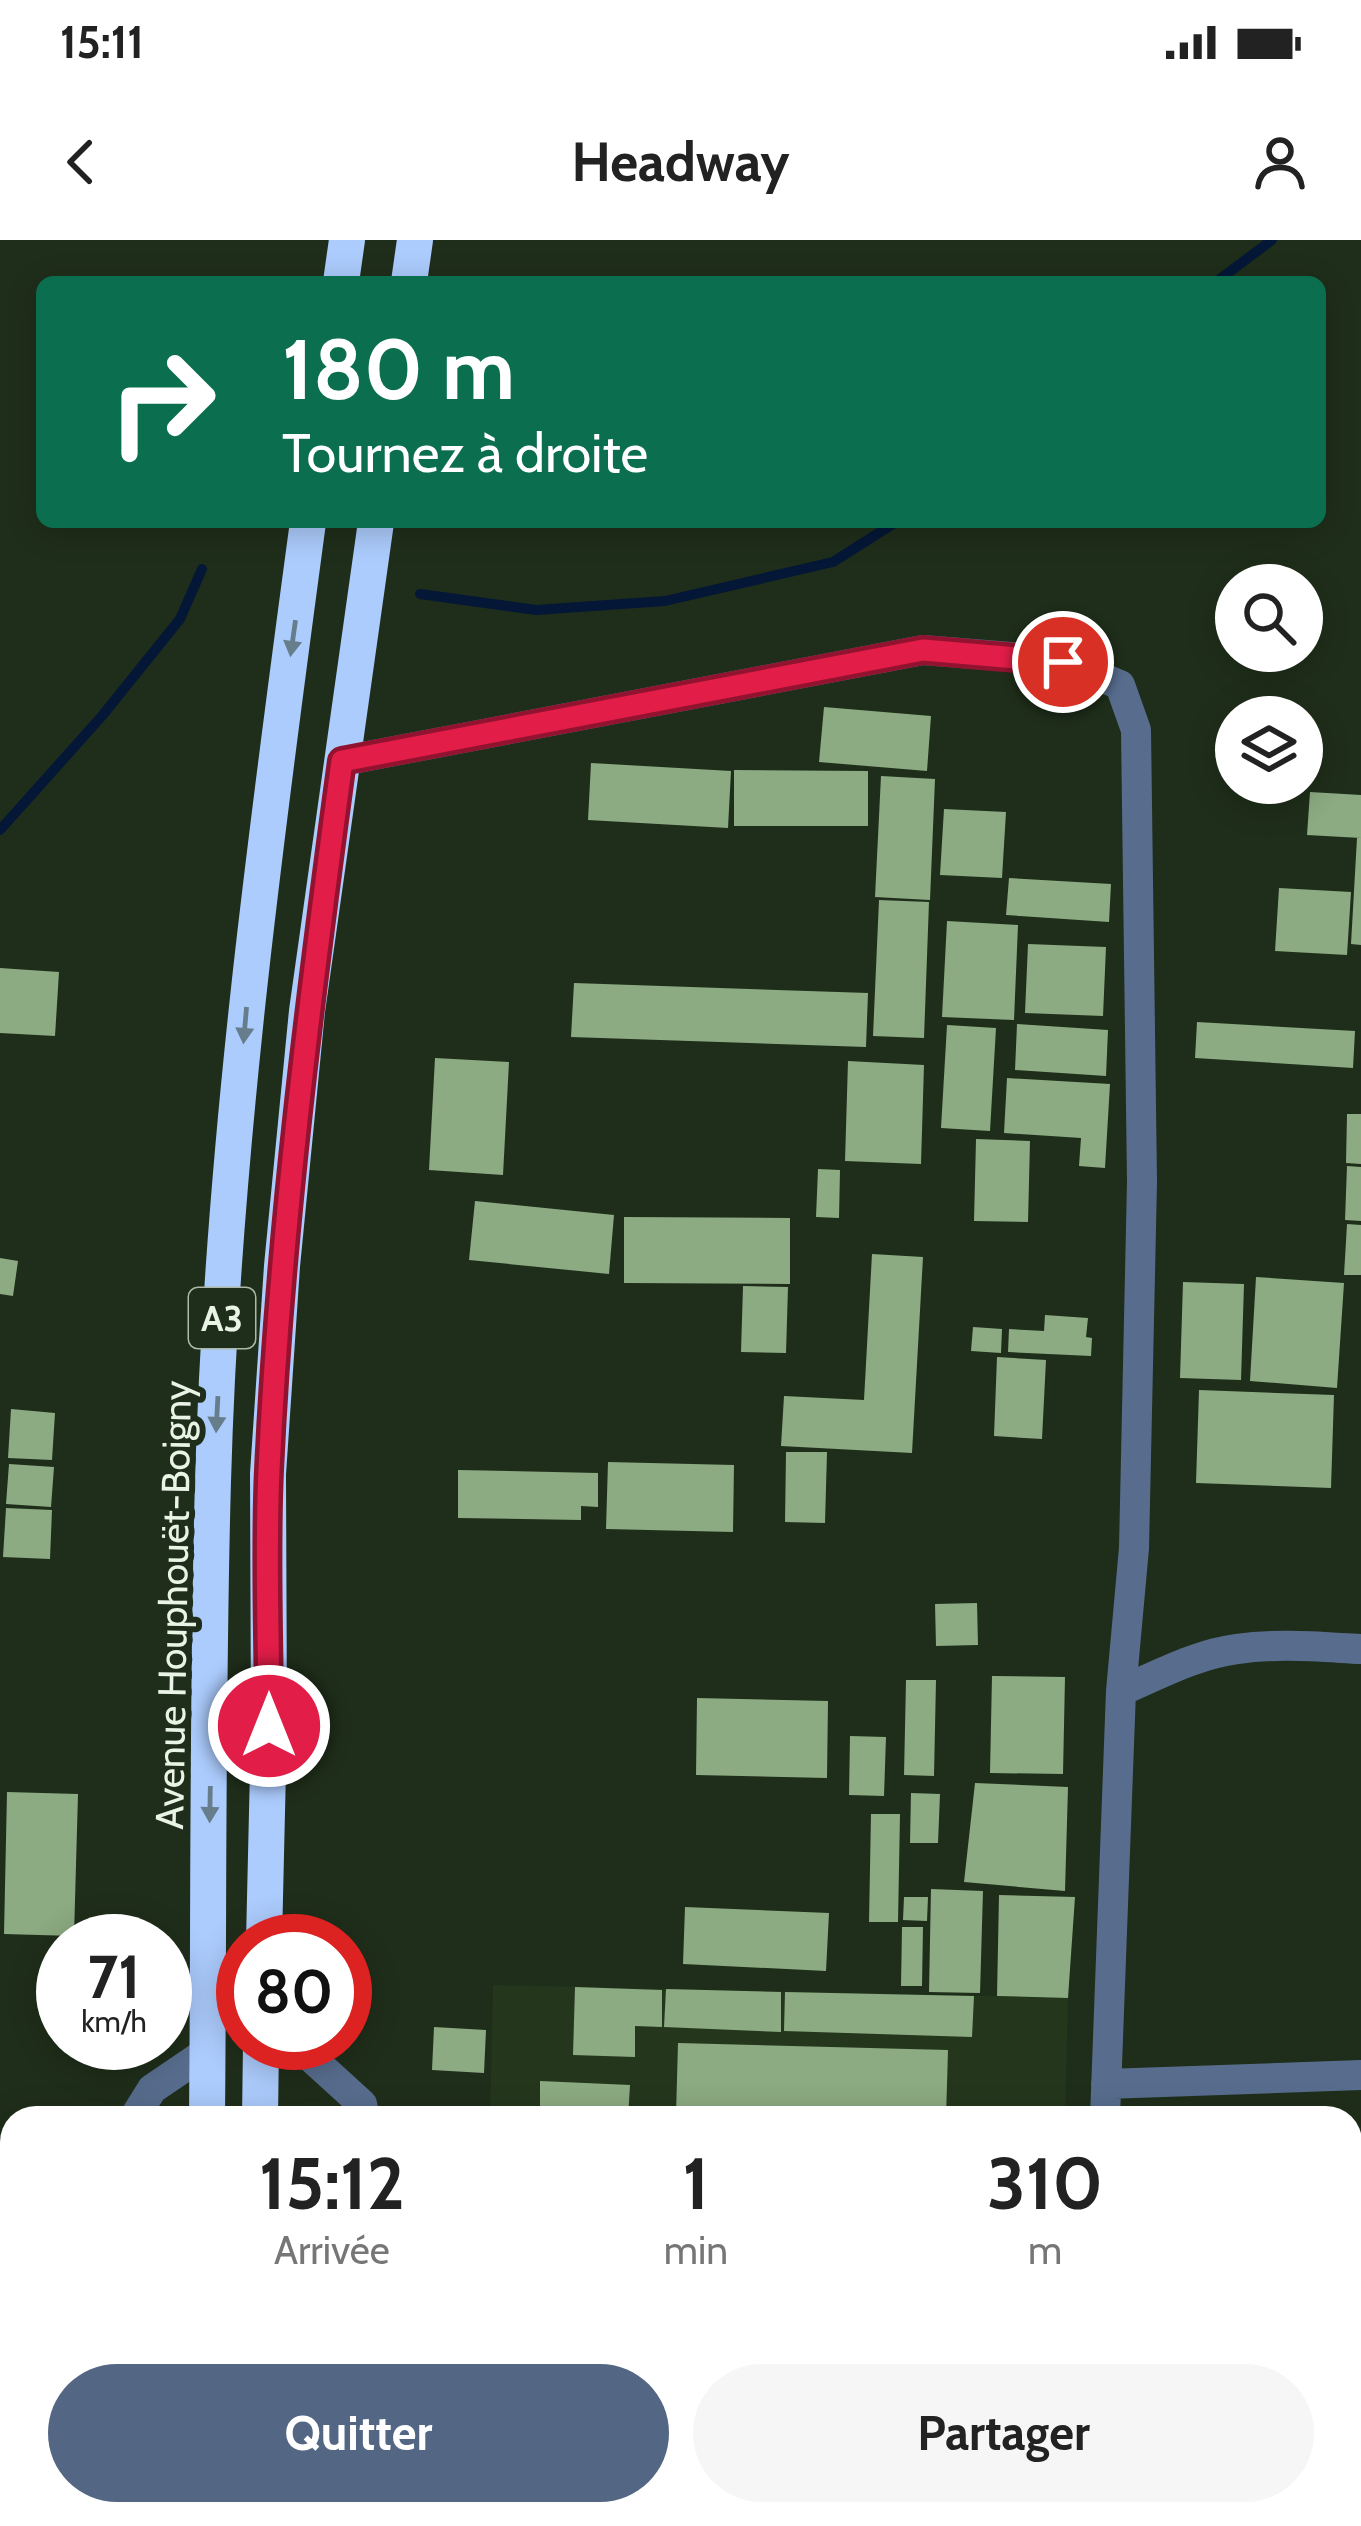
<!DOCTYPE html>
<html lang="fr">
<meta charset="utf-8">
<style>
:root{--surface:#fff;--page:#f6f6f6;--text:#222;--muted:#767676;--accent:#536684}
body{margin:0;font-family:Cabin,sans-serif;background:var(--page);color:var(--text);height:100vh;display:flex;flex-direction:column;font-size:45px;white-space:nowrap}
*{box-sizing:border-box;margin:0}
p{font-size:39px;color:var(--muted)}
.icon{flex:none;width:66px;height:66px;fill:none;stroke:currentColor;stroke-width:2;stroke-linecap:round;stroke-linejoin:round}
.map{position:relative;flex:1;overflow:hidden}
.details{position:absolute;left:0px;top:1866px;width:1362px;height:420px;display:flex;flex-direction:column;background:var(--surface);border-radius:36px 36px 0 0;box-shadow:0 6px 30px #0003}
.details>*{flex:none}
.guide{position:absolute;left:36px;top:36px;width:1290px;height:252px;border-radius:18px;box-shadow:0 6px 30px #0003;background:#0b6e4f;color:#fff;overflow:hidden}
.tools{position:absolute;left:1215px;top:324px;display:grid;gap:24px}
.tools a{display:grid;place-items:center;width:108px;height:108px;border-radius:50%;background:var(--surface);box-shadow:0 6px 30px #0003;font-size:60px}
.speed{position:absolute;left:36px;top:1674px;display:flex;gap:24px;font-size:60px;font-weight:700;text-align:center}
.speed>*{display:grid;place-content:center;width:156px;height:156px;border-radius:50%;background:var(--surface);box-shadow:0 6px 30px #0003;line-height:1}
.speed small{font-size:30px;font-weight:400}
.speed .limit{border:18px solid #d22;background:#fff;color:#111}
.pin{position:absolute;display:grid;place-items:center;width:102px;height:102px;color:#fff;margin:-51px;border:6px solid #fff;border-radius:50%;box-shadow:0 3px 12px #0007}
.me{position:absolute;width:132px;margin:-66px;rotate:0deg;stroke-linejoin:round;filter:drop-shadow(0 0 9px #0008)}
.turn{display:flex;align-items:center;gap:42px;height:252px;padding:0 48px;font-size:54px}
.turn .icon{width:156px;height:156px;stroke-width:2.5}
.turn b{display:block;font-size:84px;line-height:102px}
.eta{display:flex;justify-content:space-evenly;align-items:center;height:204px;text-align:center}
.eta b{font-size:72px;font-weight:700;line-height:84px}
.primary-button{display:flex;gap:24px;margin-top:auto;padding:24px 48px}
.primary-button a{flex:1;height:138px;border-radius:72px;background:var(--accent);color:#fff;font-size:48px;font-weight:700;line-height:138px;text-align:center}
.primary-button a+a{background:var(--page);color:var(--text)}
.status{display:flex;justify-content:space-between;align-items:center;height:84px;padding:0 60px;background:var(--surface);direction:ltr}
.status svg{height:33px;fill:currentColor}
header{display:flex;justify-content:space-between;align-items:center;height:156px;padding:0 48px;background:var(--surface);font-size:54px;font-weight:700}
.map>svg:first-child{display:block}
.built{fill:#24371d}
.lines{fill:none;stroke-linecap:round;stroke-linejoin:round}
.stream{stroke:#041737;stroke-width:10}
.building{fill:#8cab82}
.minor{stroke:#586d8e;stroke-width:30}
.highway{stroke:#acccfd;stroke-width:36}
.oneway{fill:#667d8c}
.route-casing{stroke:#92132f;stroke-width:30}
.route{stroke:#e11d48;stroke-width:21}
.labels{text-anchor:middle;stroke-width:12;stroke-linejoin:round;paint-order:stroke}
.shield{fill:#1f2e1a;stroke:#acb8a9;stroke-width:3}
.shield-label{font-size:36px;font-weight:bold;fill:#e9f3e6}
.street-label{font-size:39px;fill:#e9f3e6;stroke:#1f2e1a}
</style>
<div class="status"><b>15:11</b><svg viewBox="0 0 49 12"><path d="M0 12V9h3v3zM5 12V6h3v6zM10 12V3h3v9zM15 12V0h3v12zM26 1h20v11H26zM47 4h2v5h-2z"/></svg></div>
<header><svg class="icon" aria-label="back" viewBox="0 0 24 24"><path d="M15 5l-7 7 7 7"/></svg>Headway<svg class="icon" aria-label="person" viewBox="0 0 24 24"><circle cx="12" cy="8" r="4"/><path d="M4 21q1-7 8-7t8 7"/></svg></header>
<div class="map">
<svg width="1361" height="2286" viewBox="0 0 1361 2286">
<rect width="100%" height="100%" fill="#1f2e1a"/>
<path class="built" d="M493,1745l575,13 -3,120h-575z"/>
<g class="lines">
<path class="stream" d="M1216,42l56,-42
M420,354l116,16 129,-9 168,-39 63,-40
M0,590l102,-114 78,-97 22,-50"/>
</g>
<path class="building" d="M824,467l107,9 -4,55 -108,-9z
M591,523l140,8 -3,57 -140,-8z
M734,530l134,1v55h-134z
M881,536l54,3 -5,121 -55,-3z
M1310,552l51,3v43l-54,-3z
M944,569l62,3 -4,66 -62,-3z
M1357,598h4v107l-10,-1z
M1009,638l102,6 -2,38 -103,-7z
M1279,648l72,4 -4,63 -72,-4z
M879,660l50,2 -5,136 -51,-2z
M947,681l71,4 -4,95 -72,-3z
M1028,704l78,3 -3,69 -78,-3z
M0,728l59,4 -4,64 -55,-3z
M574,743l294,10 -2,54 -295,-10z
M1197,782l158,9 -2,37 -158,-10z
M1017,784l91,6 -2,46 -91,-6z
M947,785l49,3 -6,103 -49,-3z
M435,818l74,4 -6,113 -74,-5z
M848,821l76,4 -3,99 -76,-3z
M1007,838l103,6 -5,84 -26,-2 2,-28 -77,-5z
M1347,874h14v50l-15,-1z
M976,899l54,2 -2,81 -54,-1z
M1347,926l14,1v54l-16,-1z
M818,929l22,1 -1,48 -23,-1z
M475,961l139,14 -5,59 -140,-14z
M624,977l166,1v66l-166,-1z
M1347,984l14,1v50h-17z
M872,1014l51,3 -11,196 -131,-7 3,-50 80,4z
M0,1018l18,3 -5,35 -13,-2z
M1256,1037l88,6 -7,105 -87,-7z
M1183,1042l61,2 -3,96 -61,-2z
M743,1046l45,1 -2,66 -45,-1z
M1045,1075l43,3 -2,19 6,1 -1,18 -83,-4 1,-23 35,2z
M973,1087l29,2 -1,24 -30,-2z
M997,1117l49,3 -4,79 -48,-3z
M1199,1150l135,5 -3,93 -135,-5z
M11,1169l44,4 -3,47 -44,-2z
M786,1212h41l-2,71 -40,-1z
M608,1222l126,3 -1,67 -127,-3z
M9,1224l45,3 -3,40 -45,-3z
M458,1230l140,3v34l-17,-1v14l-123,-2z
M6,1268l46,2 -2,49 -47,-2z
M977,1363l1,42 -42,1 -1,-42z
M992,1436l73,1 -2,97 -73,-1z
M906,1440h30l-2,96 -30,-1z
M697,1458l131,3 -1,77 -131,-3z
M850,1496l36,1 -2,59 -35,-1z
M975,1543l93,4 -3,104 -101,-9z
M7,1552l71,2 -4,142 -70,-2z
M911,1553l29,1 -2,49h-28z
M871,1574h29l-2,108h-29z
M931,1649l52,2 -3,102 -51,-1z
M999,1655l76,2 -7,101 -71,-2z
M904,1657h24l-1,24 -24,-1z
M685,1667l144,6 -3,58 -143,-7z
M902,1687h21l-1,59h-21z
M575,1747l87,3v37l-27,-1v31l-62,-2z
M666,1749l115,3v40l-117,-5z
M785,1752l189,4 -2,41 -188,-6z
M434,1787l52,3 -2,43 -52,-3z
M678,1803l270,7 -2,68 -270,-3z
M540,1841l90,4 -2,33h-88z
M1361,1929v59l-11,1v-59z"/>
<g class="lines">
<path class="minor" d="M342,521l581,-111 140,11 57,24 16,45 6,452 -8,366 -13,143 -16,427
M1121,1451c37,-16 76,-37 116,-42 41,-6 83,-2 124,0
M295,1803l67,61 3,14
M1106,1844l255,-9
M134,1878l18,-29 56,-38
M268,2274l11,12
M948,2274l250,12"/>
<path class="highway" d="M341,42l6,-42
M409,42l6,-42
M264,1701l5,-215 -1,-252 14,-208 25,-255 69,-489
M207,1878c2,-212 0,-425 6,-637 9,-321 52,-641 95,-959
M260,1878l1,-75
M203,2286v-12
M252,2286l1,-12"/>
</g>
<defs><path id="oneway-solid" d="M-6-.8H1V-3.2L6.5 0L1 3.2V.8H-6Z" transform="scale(3)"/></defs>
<g class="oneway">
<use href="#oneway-solid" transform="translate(293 398) rotate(98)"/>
<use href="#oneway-solid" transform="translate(245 785) rotate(95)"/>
<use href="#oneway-solid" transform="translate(217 1174) rotate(93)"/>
<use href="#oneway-solid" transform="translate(210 1564) rotate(91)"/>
</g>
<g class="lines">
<defs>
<path id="route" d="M269,1486c0,-85 -4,-171 0,-256 11,-238 41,-473 73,-709l581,-111 140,12"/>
</defs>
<use href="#route" class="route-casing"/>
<use href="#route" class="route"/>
</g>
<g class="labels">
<rect class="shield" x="189" y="1048" width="66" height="60" rx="9"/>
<g class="shield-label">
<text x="222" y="1091">A3</text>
</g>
<g class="street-label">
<text transform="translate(173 1365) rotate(-89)" y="14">Avenue Houphouët-Boigny</text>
</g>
</g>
</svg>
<div class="tools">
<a><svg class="icon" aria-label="search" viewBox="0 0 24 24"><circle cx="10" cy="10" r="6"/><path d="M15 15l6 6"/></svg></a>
<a><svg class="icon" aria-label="layers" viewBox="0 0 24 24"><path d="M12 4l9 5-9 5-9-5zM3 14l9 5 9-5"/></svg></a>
</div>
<div class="speed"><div>71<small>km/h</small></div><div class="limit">80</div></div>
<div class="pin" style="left:1063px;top:422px;background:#d93025"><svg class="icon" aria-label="arrive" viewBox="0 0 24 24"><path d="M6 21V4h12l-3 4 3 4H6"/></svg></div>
<svg class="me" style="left:269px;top:1486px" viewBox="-20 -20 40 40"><circle r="17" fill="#e11d48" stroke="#fff" stroke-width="3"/><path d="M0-11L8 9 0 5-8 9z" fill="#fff"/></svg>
<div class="guide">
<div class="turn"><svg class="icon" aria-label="right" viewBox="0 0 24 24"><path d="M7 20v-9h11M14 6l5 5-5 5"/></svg><div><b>180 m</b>Tournez à droite</div></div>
</div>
<section class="details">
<div class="eta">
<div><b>15:12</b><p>Arrivée</p></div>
<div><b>1</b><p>min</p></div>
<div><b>310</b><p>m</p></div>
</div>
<div class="primary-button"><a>Quitter</a><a>Partager</a></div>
</section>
</div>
